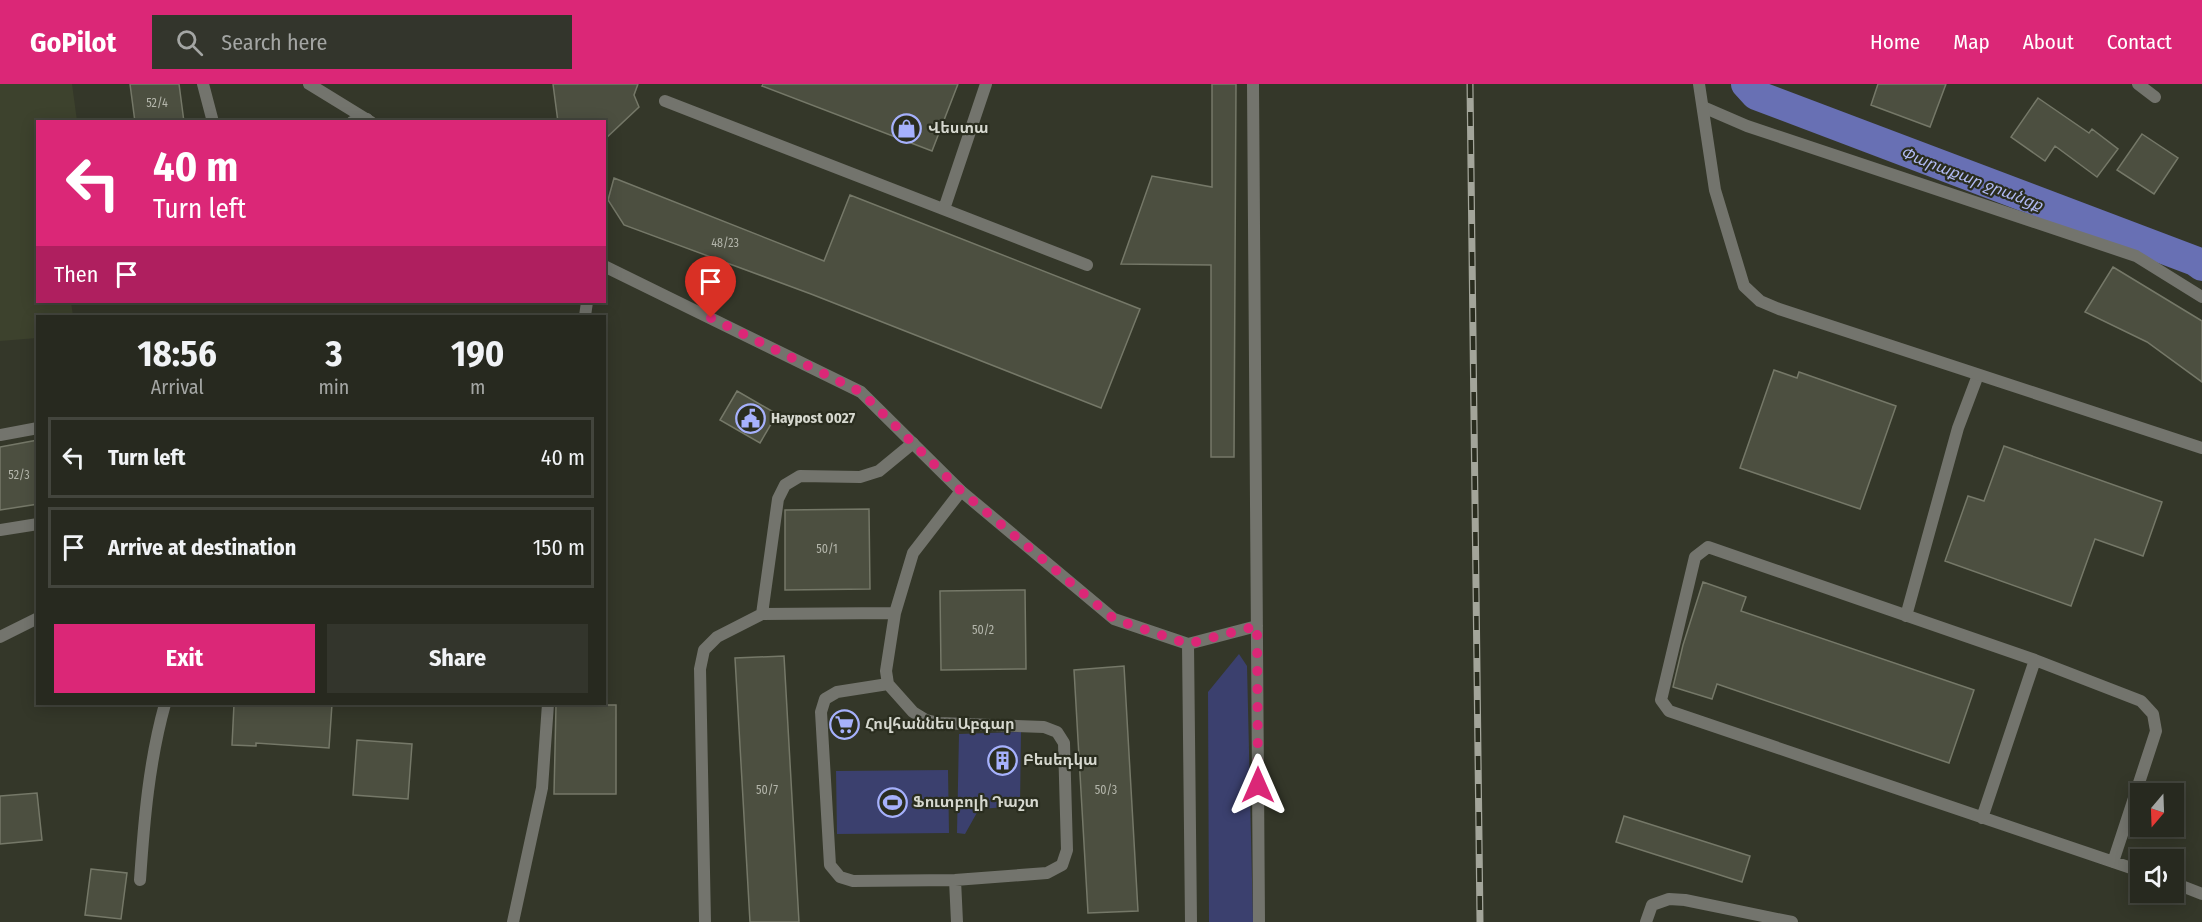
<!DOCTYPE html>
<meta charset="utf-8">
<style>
:root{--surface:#27291f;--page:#33352c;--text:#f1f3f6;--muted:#a4a6a4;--line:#43453d;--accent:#db2777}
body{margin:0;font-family:"Fira Sans Condensed","Noto Sans Armenian",sans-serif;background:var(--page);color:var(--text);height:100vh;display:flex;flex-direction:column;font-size:22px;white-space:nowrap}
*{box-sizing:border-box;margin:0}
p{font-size:20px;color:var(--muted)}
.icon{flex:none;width:33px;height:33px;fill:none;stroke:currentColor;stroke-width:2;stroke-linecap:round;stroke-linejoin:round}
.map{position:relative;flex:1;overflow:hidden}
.details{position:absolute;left:36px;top:231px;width:570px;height:390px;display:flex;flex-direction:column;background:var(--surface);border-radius:0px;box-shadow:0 3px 15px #0003,0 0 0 2px var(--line)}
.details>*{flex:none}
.hud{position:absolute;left:36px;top:36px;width:570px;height:183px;border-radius:0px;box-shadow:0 3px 15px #0003,0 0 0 2px var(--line);background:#db2777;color:#fff;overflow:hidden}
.needle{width:39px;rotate:199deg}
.fabs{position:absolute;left:2130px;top:699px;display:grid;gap:12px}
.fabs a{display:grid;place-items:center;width:54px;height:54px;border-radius:0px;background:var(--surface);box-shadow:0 3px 15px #0003,0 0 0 2px var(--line);font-size:30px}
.pin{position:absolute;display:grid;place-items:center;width:51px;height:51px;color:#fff;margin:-62px -26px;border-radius:50% 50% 50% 0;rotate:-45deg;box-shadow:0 0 6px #0007}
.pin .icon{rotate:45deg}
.me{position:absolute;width:66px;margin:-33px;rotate:0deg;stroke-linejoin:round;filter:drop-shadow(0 0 4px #0008)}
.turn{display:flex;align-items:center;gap:21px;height:126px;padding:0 18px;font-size:27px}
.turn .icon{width:78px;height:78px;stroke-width:2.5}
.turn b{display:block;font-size:42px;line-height:51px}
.then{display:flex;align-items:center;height:57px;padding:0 18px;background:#0003;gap:12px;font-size:22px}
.eta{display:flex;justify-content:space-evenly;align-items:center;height:102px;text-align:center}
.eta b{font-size:36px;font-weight:700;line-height:42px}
.button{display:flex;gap:12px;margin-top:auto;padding:12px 18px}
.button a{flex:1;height:69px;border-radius:0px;background:var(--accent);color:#fff;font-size:24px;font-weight:700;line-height:69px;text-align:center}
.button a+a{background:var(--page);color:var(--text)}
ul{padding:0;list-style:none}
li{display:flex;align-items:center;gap:18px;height:81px;margin:0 12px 9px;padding:0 6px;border:3px solid var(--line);border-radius:0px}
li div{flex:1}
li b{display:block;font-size:22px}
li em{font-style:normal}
header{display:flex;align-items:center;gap:36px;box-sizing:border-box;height:84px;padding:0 30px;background:var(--accent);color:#fff}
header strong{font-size:28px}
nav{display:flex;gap:33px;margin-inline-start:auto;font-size:21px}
.search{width:420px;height:54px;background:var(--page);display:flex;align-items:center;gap:15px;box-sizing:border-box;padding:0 21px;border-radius:0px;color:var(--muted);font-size:22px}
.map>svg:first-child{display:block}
.built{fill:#3d422d}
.green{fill:#3b406e}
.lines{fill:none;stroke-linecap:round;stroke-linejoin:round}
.canal{stroke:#6870b4;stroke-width:30}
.building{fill:#4c4f40;stroke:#757868;stroke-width:1.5}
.lane{stroke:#73746d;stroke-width:12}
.street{stroke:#73746d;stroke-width:12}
.rail-casing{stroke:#a3a59a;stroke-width:7}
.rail{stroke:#2a2d1f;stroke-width:4.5;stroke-dasharray:14;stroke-linecap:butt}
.route{stroke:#db2777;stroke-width:10;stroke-dasharray:0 18}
.labels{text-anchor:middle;stroke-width:4.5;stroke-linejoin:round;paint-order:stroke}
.number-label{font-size:12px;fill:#b4b6ab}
.poi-label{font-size:15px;font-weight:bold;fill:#d6d8cf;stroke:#2a2d1f;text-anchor:start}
.water-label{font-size:16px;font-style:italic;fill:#b1baf2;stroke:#2a2d1f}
</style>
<header>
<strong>GoPilot</strong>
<div class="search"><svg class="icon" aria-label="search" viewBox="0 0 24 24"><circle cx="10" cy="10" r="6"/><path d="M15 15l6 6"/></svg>Search here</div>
<nav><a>Home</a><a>Map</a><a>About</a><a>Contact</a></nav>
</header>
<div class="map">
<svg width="2202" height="838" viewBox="0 0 2202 838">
<rect width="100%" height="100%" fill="#343729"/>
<path class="built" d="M0,0h72l5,37 -39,1v180h33l2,14h-35l-1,22 -37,3z"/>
<path class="green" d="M1239,570l8,12 6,256h-44l-1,-230z
M1021,648l-1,74 -41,3 -14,25 -8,-1 2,-99z
M948,686l1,63 -112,1 -1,-63z"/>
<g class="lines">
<path class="canal" d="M1746,0l10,11 439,166 7,5"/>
</g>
<path class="building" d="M130,0h49l5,38h-49z
M553,0h85l-4,11 5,12 -35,33v-18h-46z
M763,0h195l-26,67 -170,-65z
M1212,0h24l-2,373h-23v-192l-90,-1 31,-88 60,11z
M1878,0h68l-16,43 -59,-22z
M2038,14l51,35 3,-4 26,20 -21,28 -42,-31 -10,15 -34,-24z
M2142,50l36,24 -24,36 -37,-24z
M614,94l210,83 26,-66 290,114 -39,99 -290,-114 -187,-69 -16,-25z
M2113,183l89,54v61l-55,-40 -62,-30z
M1774,286l23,8 2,-6 97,34 -36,103 -120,-41z
M737,307l40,23 -17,29 -40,-23z
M38,356v64l-38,6v-63z
M2004,362l158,56 -19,54 -48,-17 -24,67 -126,-45 23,-65 16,5z
M869,425l1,80 -85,1v-80z
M1703,498l43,15 -5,14 233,79 -25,73 -232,-79 -5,15 -39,-12 10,-42z
M1025,506l1,79 -85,1 -1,-79z
M784,572l15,266h-49l-15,-264z
M1124,582l14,245 -50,2 -14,-243z
M234,620h98l-3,44 -73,-5v3l-24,-1z
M556,621h60v89h-62z
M357,656l55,4 -4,55 -55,-4z
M37,709l5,47 -42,4v-48z
M1624,732l126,40 -8,26 -126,-40z
M91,785l36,4 -6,46 -36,-4z"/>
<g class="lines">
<path class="lane" d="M203,0l10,38
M665,17l422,164
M1703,23l44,19 389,130 66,41
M352,38l15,-3
M944,125l42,-125
M585,232l2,-14
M0,351l38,-7
M0,446l38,-6
M762,530l133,-1
M1906,532l52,-188 20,-53
M0,553l38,-19
M888,600l-51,8 -12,7 -4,13 9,153 10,12 13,4 102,-1 92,-7 15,-8 5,-15 -3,-107 -7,-11 -13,-5 -105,-4 -13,-3 -13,-8 -25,-28 -2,-13 9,-58 18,-60 48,-62
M1982,734l53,-158
M2113,778l43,-131 -3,-17 -12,-13 -106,-41 -327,-113 -13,10 -34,143 8,11c157,53 314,107 471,160
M140,796c4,-59 9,-119 25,-176
M955,796l2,42
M2174,799l28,11
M513,838l29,-134 6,-84
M705,838l-5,-253 4,-19 13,-13 45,-23 16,-115 7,-14 15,-9 60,1 19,-6 34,-28
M1646,838l6,-17 17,-6 16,1 107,22"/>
<path class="street" d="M309,0l62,38
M1253,0l6,838
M1699,0l16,106 29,96 16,15 19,8 423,139
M2138,0l17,13
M604,182l257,126 100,99 153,128 74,25 69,-18
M1188,560l3,278"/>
<defs>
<path id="rail" d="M1470,0l10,838"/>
</defs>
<use href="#rail" class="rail-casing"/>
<use href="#rail" class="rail"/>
</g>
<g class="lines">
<path class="route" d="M711,234l150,74 100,99 153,128 74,25 69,-18 1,159"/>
</g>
<defs>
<symbol id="shop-ring" viewBox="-11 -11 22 22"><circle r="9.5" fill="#2a2d1f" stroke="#a6b1fc" stroke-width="1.5"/><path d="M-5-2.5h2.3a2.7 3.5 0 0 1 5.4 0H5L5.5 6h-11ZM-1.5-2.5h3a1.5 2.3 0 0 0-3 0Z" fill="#a6b1fc"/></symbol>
<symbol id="civic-ring" viewBox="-11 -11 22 22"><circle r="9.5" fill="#2a2d1f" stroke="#a6b1fc" stroke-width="1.5"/><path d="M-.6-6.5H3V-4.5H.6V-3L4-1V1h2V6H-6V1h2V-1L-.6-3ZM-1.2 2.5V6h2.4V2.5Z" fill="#a6b1fc"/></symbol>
<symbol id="supermarket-ring" viewBox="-11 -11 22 22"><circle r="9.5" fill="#2a2d1f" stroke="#a6b1fc" stroke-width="1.5"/><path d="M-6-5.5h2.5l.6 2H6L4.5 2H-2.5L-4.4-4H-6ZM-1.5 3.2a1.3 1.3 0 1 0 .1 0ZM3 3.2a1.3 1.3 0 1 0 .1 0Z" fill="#a6b1fc"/></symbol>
<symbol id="building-ring" viewBox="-11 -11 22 22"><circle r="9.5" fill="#2a2d1f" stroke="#a6b1fc" stroke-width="1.5"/><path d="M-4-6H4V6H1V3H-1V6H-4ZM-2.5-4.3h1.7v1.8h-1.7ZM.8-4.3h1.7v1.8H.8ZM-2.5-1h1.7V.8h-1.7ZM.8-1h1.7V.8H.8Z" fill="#a6b1fc"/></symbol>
<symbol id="stadium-ring" viewBox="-11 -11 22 22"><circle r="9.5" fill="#2a2d1f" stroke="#a6b1fc" stroke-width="1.5"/><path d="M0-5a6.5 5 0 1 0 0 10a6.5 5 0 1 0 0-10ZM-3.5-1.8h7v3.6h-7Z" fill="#a6b1fc"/></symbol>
</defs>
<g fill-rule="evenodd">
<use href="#shop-ring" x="890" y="28" width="33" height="33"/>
<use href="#civic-ring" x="734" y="318" width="33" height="33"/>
<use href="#supermarket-ring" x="828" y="624" width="33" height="33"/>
<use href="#building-ring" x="986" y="660" width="33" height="33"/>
<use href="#stadium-ring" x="876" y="702" width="33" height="33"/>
</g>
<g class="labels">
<g class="number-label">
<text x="157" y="23">52/4</text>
<text x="725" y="163">48/23</text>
<text x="19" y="395">52/3</text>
<text x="827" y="469">50/1</text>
<text x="983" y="550">50/2</text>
<text x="767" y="710">50/7</text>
<text x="1106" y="710">50/3</text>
</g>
<g class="poi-label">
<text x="928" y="49">Վեստա</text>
<text x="771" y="339">Haypost 0027</text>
<text x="865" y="645">Հովհաննես Աբգար</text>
<text x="1023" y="681">Բեսեդկա</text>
<text x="913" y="723">Ֆուտբոլի Դաշտ</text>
</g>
<g class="water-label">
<text transform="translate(1972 94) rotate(21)" y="6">Փարաքար ջրանցք</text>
</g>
</g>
</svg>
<div class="fabs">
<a><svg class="needle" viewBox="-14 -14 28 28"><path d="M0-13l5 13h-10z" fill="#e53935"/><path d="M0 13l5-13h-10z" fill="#a4a6a4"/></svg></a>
<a><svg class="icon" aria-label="sound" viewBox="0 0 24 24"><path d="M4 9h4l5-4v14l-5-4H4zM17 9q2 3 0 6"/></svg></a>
</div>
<div class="pin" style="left:711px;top:234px;background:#d93025"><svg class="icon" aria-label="arrive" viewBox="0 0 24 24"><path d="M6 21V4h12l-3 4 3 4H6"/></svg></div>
<svg class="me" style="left:1258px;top:701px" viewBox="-20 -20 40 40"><path d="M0-17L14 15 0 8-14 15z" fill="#db2777" stroke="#fff" stroke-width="4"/></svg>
<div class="hud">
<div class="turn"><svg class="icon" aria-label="left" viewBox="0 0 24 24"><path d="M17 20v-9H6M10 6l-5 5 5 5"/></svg><div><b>40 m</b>Turn left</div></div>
<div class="then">Then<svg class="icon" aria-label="arrive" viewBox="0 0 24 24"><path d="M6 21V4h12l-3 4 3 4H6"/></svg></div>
</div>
<section class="details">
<div class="eta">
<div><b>18:56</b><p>Arrival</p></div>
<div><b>3</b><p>min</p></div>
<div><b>190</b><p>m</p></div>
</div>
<ul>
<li><svg class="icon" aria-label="left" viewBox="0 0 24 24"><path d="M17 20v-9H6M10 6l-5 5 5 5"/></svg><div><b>Turn left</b></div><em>40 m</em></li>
<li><svg class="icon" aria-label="arrive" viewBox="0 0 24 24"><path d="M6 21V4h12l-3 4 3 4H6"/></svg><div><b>Arrive at destination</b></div><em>150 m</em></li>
</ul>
<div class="button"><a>Exit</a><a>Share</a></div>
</section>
</div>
